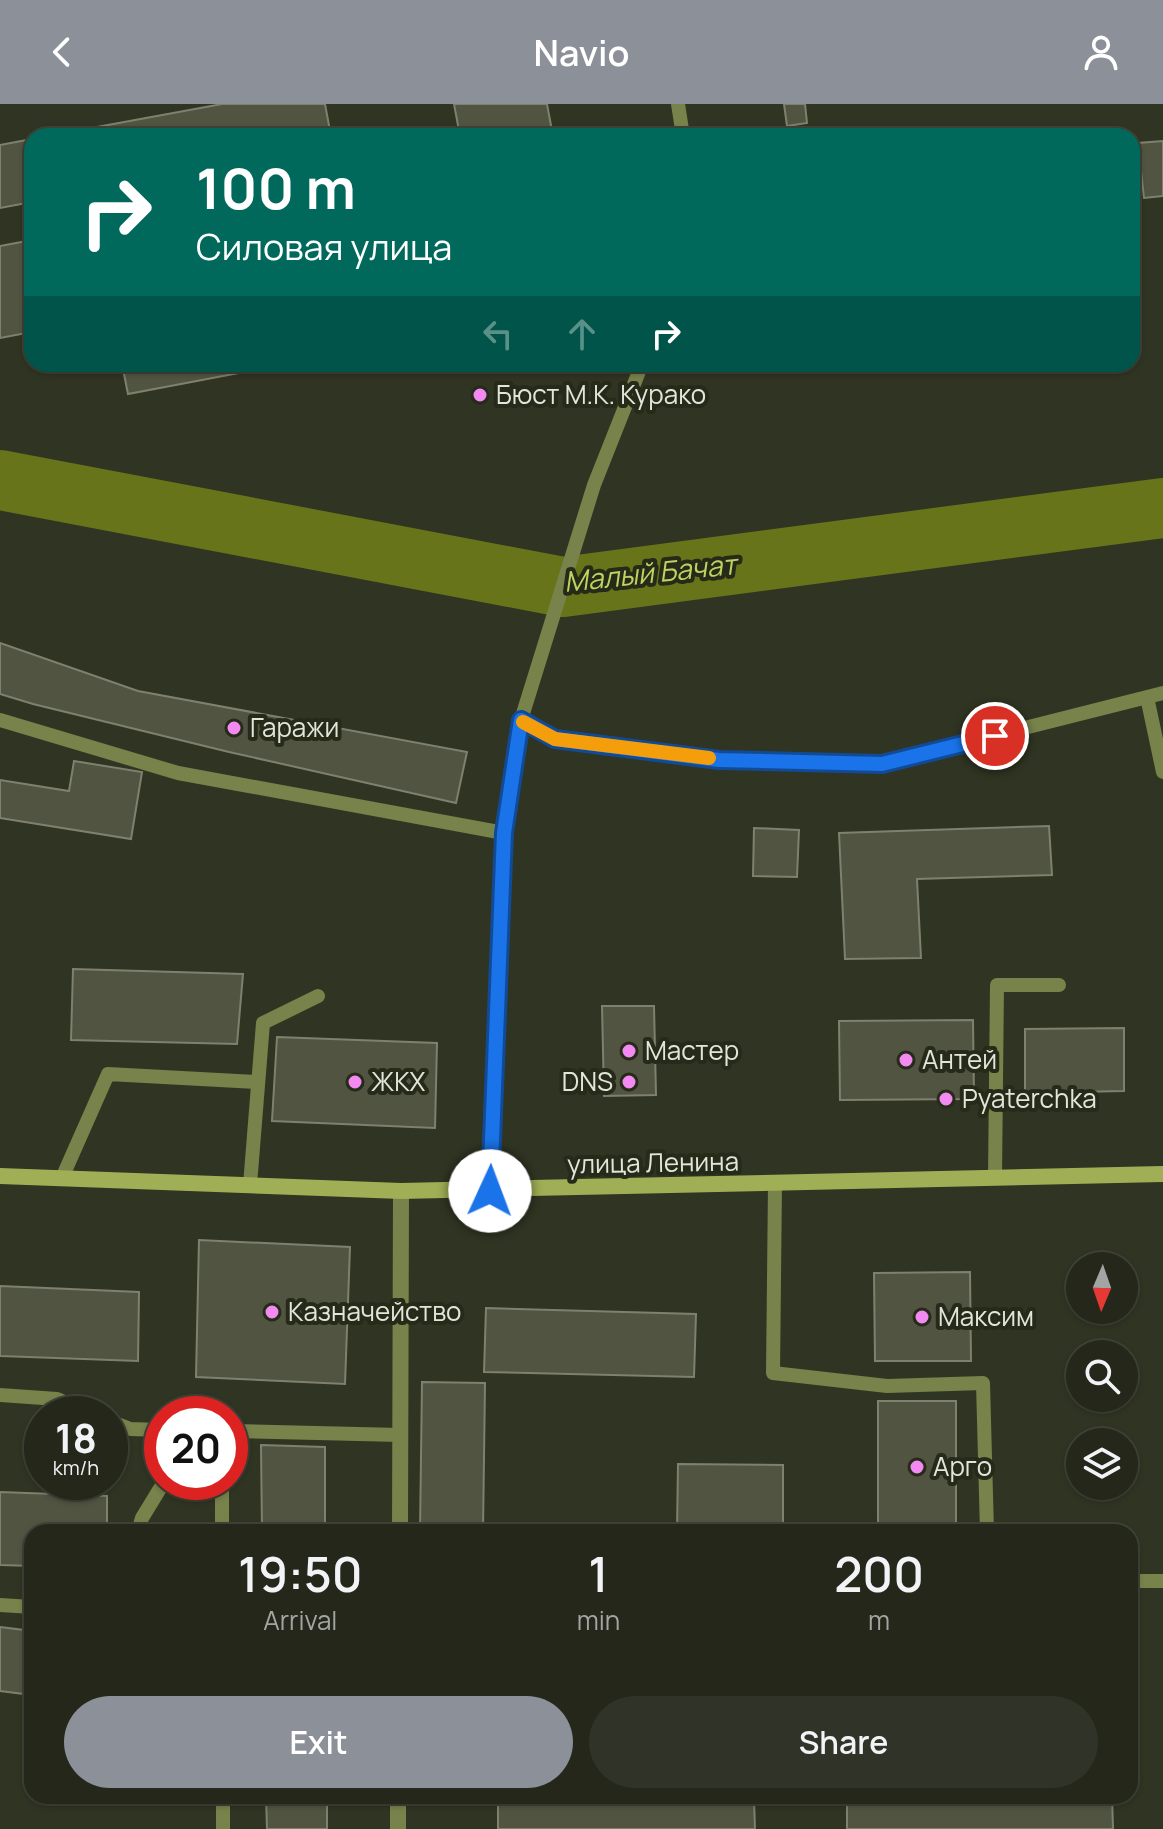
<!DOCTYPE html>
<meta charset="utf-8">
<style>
:root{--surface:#24271a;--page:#303327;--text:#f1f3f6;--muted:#a3a5a2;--line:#414439;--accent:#8c9099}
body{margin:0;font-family:Manrope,sans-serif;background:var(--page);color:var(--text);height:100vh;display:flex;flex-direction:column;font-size:30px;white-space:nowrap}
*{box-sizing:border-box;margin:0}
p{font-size:26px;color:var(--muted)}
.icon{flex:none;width:44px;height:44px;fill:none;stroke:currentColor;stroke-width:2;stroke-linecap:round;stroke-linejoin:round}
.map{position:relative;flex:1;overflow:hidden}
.details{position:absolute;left:24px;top:1420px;width:1114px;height:280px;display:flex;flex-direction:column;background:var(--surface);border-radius:24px;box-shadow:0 2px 6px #0004,0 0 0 2px var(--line)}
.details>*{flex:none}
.top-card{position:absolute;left:24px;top:24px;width:1116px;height:244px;border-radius:24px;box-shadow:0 2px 6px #0004,0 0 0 2px var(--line);background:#00695c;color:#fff;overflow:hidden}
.needle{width:52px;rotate:182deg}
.tools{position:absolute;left:1066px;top:1148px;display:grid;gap:16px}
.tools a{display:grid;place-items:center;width:72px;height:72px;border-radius:50%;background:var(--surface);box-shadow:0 2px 6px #0004,0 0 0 2px var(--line);font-size:40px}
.speed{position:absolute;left:24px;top:1292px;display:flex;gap:16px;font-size:40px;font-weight:700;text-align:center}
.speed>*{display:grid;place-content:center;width:104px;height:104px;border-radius:50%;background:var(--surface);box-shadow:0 2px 6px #0004,0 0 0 2px var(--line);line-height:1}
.speed small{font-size:20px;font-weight:400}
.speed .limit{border:12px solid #d22;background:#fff;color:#111}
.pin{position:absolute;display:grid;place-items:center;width:68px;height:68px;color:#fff;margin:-34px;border:4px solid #fff;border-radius:50%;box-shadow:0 2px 8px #0007}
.me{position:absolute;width:88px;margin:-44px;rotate:2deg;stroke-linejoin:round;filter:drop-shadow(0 0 6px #0008)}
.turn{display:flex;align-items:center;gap:28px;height:168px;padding:0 40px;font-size:36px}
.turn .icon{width:104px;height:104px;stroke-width:2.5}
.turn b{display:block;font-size:56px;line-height:68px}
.lanes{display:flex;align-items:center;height:76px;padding:0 40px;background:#0003;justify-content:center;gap:40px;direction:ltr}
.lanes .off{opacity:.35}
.eta{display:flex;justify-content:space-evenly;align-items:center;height:136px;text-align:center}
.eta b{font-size:48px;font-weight:600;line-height:56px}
.button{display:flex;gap:16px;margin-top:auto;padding:16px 40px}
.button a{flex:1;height:92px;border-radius:48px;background:var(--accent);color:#fff;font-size:32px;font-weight:600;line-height:92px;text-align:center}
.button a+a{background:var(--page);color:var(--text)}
header{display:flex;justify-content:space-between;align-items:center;height:104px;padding:0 40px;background:var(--accent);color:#fff;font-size:36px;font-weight:600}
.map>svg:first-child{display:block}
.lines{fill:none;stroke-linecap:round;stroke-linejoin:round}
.river{stroke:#687419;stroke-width:60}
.building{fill:#505441;stroke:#7d816d;stroke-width:2}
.lane{stroke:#78824b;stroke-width:14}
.street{stroke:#78824b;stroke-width:16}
.secondary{stroke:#a0af55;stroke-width:16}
.route-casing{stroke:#114b97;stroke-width:20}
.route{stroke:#1a73e8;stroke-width:14}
.slow{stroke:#f59e0b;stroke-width:14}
.poi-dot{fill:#f28af2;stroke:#262a18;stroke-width:3}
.labels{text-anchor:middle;stroke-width:8;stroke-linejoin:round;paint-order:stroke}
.poi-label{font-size:26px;fill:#e2e5da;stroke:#262a18;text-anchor:start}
.street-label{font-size:26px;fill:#e2e5da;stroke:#262a18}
.water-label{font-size:28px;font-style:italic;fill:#c0d25f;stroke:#262a18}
</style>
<header><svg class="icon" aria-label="back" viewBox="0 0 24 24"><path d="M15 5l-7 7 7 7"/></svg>Navio<svg class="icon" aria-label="person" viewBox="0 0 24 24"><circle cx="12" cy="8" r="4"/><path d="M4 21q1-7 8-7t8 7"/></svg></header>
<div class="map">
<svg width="1163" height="1725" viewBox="0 0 1163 1725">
<rect width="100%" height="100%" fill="#303422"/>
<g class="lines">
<path class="river" d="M0,376l563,107 600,-79"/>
</g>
<path class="building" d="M222,0h103l6,32h-283z
M454,0h93l6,32h-93z
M784,0h21l2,19 -20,3z
M32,35v63l-32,6v-63z
M1163,37v55l-19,2 -6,-55z
M32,136v92l-32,6v-92z
M122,260h165l-159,30z
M0,539l138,48 329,61 -11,51 -227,-51 -196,-48 -33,-10z
M74,657l68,11 -11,67 -131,-21v-38l69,11z
M1049,722l3,49 -135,4 4,79 -76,1 -6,-126z
M754,724l45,2 -2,47 -44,-1z
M73,865l170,5 -6,70 -166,-4z
M602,902h52l2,89 -52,1z
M973,916l1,79 -134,1 -1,-79z
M1124,924v63l-99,2v-64z
M277,933l160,6 -2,85 -163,-7z
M199,1136l151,7 -5,137 -149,-7z
M970,1168l1,89h-96l-1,-88z
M0,1182l139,6 -1,69 -138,-5z
M486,1204l210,6 -2,63 -210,-5z
M422,1278l63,1 -2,149h-63z
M878,1297h78v131h-78z
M261,1341l64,2v85h-63z
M678,1360l105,1v67h-106z
M0,1388l107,4v36h-75v34l-32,-1z
M1130,1502h5l-2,51h-3z
M0,1523l32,4v64l-32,-4z
M266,1692h61v33h-60z
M847,1692h265l1,33h-266z
M498,1695h256l1,30h-257z"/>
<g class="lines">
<path class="lane" d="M678,0l5,32
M1147,593l16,75
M0,616l178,53 326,60
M521,616l73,-235 48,-121
M62,1074l46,-104 150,8
M995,1074l2,-193h62
M775,1080l-2,189 114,13 96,-3 4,149
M250,1081l13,-162 55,-27
M490,1087l14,-358 17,-113 34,19 164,21 163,4 281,-71
M0,1291l57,4 36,15
M110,1317l20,8 32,1
M230,1327l170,4
M222,1378v50
M138,1428l4,-14 22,-36
M1130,1477h33
M0,1501l32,2
M223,1692v33
M123,1694l8,-2"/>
<path class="street" d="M400,1428l1,-341
M398,1725v-33"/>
<path class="secondary" d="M0,1072l401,15 762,-17"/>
</g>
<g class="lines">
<defs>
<path id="route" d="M490,1087l14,-358 17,-113 34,19 164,21 163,4 113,-28"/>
</defs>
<use href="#route" class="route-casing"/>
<use href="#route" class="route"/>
<path class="slow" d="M523,618l32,17 154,19"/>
</g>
<g class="poi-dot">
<circle cx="480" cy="291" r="8"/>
<circle cx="234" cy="624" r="8"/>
<circle cx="629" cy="947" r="8"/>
<circle cx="906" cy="956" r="8"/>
<circle cx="355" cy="978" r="8"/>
<circle cx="629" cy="978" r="8"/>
<circle cx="946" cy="995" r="8"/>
<circle cx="272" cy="1208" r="8"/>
<circle cx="922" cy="1213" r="8"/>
<circle cx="917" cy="1363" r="8"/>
</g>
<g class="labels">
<g class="poi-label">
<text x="496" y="300">Бюст М.К. Курако</text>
<text x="250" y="633">Гаражи</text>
<text x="645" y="956">Мастер</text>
<text x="922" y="965">Антей</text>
<text x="371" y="987">ЖКХ</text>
<text x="613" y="987" text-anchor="end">DNS</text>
<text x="962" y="1004">Pyaterchka</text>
<text x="288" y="1217">Казначейство</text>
<text x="938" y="1222">Максим</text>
<text x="933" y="1372">Арго</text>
</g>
<g class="street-label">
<text transform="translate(653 1059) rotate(-1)" y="9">улица Ленина</text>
</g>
<g class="water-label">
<text transform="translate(650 469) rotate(-6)" y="10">Малый Бачат</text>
</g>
</g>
</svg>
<div class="tools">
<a><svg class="needle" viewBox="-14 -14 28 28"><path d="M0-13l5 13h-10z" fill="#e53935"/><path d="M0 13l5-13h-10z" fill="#a3a5a2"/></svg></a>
<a><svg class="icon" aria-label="search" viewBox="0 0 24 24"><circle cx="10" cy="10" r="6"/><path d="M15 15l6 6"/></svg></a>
<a><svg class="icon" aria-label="layers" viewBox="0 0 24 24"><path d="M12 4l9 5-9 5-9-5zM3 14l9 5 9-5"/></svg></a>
</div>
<div class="speed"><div>18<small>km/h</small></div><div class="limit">20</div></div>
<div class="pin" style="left:995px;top:632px;background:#d93025"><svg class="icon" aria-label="arrive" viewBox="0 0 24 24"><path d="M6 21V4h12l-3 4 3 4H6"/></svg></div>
<svg class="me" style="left:490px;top:1087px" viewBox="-20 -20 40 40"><circle r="19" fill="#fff"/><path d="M0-13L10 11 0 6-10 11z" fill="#1a73e8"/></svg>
<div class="top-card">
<div class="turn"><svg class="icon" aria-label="right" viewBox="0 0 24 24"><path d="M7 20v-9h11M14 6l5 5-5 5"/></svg><div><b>100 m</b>Силовая улица</div></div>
<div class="lanes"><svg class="icon off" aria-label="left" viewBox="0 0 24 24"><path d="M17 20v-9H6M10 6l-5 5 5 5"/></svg><svg class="icon off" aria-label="ahead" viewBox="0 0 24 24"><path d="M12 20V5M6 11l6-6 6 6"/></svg><svg class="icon" aria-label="right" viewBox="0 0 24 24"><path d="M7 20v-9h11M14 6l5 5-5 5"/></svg></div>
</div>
<section class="details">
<div class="eta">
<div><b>19:50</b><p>Arrival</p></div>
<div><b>1</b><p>min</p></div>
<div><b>200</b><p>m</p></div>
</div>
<div class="button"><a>Exit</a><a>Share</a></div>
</section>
</div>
